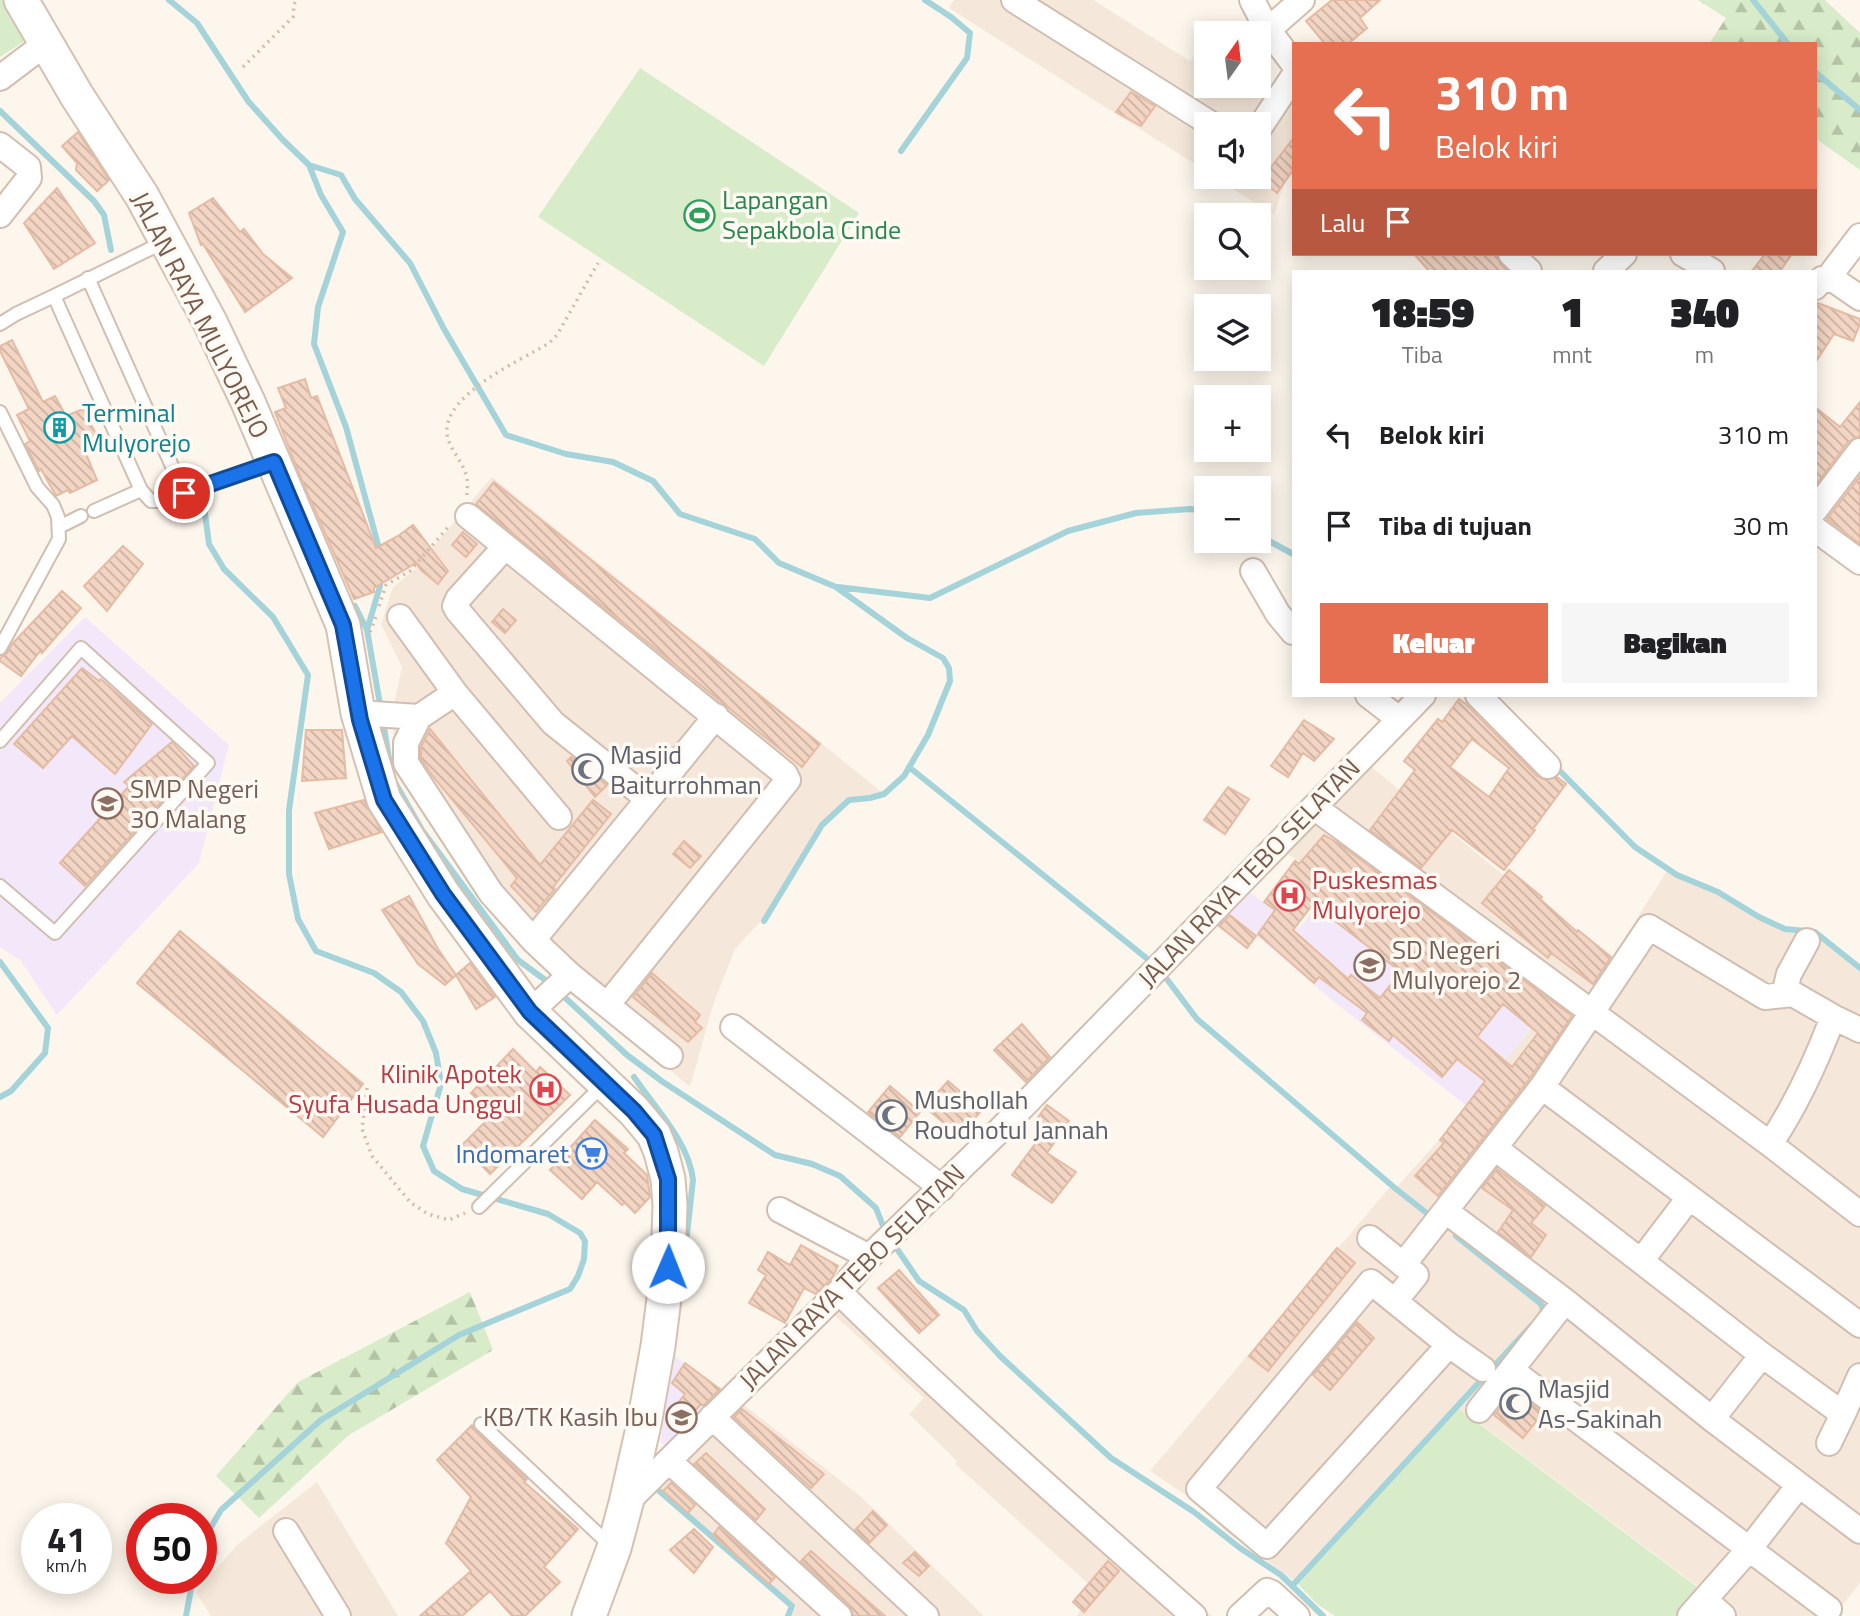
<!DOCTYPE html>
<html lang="id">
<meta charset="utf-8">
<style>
:root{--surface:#fff;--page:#f6f6f6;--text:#202124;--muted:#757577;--accent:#e76f51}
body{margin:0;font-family:"Titillium Web",sans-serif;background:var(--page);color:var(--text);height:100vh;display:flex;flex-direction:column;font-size:26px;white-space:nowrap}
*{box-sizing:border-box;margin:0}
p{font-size:23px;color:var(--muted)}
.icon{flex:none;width:38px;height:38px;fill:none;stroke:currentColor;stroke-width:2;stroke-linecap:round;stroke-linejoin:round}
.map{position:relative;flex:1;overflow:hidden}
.details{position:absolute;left:1292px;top:270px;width:525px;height:427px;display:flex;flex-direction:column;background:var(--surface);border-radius:0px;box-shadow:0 4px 18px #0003}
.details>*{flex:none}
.top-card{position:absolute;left:1292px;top:42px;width:525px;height:214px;border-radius:0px;box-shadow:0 4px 18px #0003;background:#e76f51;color:#fff;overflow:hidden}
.needle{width:46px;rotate:14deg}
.fabs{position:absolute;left:1194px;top:21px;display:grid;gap:14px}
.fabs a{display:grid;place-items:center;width:77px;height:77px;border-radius:0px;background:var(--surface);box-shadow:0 4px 18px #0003;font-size:35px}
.speed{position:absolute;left:21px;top:1503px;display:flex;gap:14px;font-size:35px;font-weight:700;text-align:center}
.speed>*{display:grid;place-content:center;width:91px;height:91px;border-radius:50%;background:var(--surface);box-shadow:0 4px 18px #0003;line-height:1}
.speed small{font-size:18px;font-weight:400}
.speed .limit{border:10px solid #d22;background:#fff;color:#111}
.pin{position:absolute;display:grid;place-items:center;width:60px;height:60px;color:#fff;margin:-30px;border:4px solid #fff;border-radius:50%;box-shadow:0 2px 7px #0007}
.me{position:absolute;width:77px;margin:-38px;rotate:1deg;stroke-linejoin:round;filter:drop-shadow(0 0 5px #0008)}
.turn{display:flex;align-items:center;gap:24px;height:147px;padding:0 28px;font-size:32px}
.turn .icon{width:91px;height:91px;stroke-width:2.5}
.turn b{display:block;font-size:49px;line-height:60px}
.then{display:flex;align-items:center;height:66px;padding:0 28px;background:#0003;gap:14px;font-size:26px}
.eta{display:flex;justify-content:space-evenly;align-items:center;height:119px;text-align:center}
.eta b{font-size:42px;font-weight:800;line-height:49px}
.primary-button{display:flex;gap:14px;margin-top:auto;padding:14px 28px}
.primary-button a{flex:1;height:80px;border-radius:0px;background:var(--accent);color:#fff;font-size:28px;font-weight:800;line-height:80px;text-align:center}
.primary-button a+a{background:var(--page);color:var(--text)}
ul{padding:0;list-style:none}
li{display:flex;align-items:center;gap:21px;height:91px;padding:0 28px}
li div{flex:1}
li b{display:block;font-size:26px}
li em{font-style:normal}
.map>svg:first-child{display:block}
.residential{fill:#f5e8da}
.education{fill:#f3e8fa}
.green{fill:#d8ecc9}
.forest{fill:url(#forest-firs)}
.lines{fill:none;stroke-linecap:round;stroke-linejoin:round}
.stream{stroke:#a5d3da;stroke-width:6}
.building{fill:url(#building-back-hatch);stroke:#e6bba3;stroke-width:2;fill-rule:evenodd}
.lane-casing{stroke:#d1beb0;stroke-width:16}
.street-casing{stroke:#d1beb0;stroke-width:28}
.secondary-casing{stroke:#d6c0b0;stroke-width:37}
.path{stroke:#d9b8a5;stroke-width:3.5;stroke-dasharray:2 5;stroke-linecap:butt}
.lane{stroke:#fff;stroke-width:12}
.street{stroke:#fff;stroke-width:24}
.secondary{stroke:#fff;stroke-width:33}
.route-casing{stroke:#114b97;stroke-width:18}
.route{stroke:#1a73e8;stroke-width:12}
.labels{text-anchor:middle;stroke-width:7;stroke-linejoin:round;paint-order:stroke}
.leisure-label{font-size:26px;fill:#27864d;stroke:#fffaf3;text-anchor:start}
.street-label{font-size:26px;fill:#7a5c4d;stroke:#fffaf3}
.culture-label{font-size:26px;fill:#0d838f;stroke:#fffaf3;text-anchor:start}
.worship-label{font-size:26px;fill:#5b616d;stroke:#fffaf3;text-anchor:start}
.education-label{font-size:26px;fill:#785e54;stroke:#fffaf3;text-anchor:start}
.health-label{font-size:26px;fill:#be3a42;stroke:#fffaf3;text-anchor:start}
.shop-label{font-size:26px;fill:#366cbe;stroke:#fffaf3;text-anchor:end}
</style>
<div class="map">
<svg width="1860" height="1616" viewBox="0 0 1860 1616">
<defs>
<pattern id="forest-firs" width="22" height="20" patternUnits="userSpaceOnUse" patternTransform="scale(1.75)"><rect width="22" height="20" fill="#d8ecc9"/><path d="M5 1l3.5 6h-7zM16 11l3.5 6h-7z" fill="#b4c2a5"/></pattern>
<pattern id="building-back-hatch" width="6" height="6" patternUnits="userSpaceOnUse" patternTransform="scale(1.75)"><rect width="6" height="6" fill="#f3d5c3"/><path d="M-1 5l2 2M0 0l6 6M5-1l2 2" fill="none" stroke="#cab0a1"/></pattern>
</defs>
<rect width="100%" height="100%" fill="#fdf6ec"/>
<path class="residential" d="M954,0h139l97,61 11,-18 5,7v36h19l8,4 3,-4h22v-6l16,8 19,-7v78l-19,56 -60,-38h44v-53h-52v47l-257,-163z
M492,477l392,317 -14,4 -21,2 -27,25 -60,95 -27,29 -22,56 -23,82 -140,-118 -62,-68 -94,-129 -1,-63 9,-42 -21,-43 12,-37 21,-17z
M1369,765l240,197 58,-91 51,21 40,27 29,13 36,7 37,29v615l-26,33h-153l23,-25 -245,-183 -163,174 -71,-51 -20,-23 -55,-37 239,-283 7,1 2,-3 70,-79 65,-81 -248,-174z
M854,1286l87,94 70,65 201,171h-135l15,-29 -137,-123 2,-3 -48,-47 15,-16 -94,-87z
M739,1401l121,95 124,120h-193l5,-9 -138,-120z
M317,1482l81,134h-187l-15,-24 42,-48z"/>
<path class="education" d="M85,617l144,128 -30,118 -142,152 -36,-54 -21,-14v-244z
M1333,886l200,140 -65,81 -135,-106 -105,-90 20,-20 51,38z
M675,1356l48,36 -56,55 -7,-5z"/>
<path class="green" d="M0,0h7l21,39 -28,18z
M640,68l219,145 -95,153 -226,-149z
M1458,1408l246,184 -23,24h-346l-18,-12 -21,-22z"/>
<path class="forest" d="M1698,0h127l35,33v137l-45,-32v-94h-106l17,-26z
M470,1292l23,58 -144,85 -90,83 -43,-42 82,-94z"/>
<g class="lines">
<path class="stream" d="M169,0l28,23 51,78 35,39 26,25 12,30 22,37 -25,75 -4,37 32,83 34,125
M1753,0l35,44
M1815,72l45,38
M0,111l94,90 10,14 7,35
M901,151l66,-93 3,-25 -19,-16 -26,-17
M309,165l32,10 14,24 55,64 34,66 62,106 60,19 47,8 40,19 27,33 75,25 24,24 57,24 71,51 36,20 6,10 1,13 -22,54 -24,41 -20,18 -14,4 -21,2 -27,25 -58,96
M1258,535l35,19
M380,577v9l-13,44 14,80
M838,587l92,11 138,-67 68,-18 54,-4 16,2
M355,606l12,24
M383,721l7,44
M1554,765l81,82 42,28 41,17 41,25 26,12 30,3 45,36
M909,767l241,194
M393,779l29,51 96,130 34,25
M0,962l48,66 -3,25 -34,38 -11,6
M1163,974l34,45 199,170 37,29
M560,993l67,62 36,27 112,73 37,9 28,12 36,32 9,23
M634,1077c21,31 55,65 59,103l-9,81
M1456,1236l85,68 2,5 -2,7
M893,1243l26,38 45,29 13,21 23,25 111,102 83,54 46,36 41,27 42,41
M657,1489l135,117 -4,10
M201,1544l20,-34 100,-90 138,-85 111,-46 8,-13 6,-17 1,-18 -5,-8 -32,-19 -86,-25 -28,-18 -11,-25 18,-62 -5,-31 -13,-32 -22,-29 -27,-19 -58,-22 -18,-32 -9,-45v-64l19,-135 -35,-58 -49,-48 -15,-25 -5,-38
M1292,1586l239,-260
M186,1616l7,-38"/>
</g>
<path class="building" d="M1332,0h48l-20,18 7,10 -19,16h-23l-19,-23z
M1131,92l24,14 -14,20 -25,-14z
M78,132l31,48 -12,11 -21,-21 1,-7 -15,-17z
M1293,139v31l-16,23 -16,-13z
M57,188l38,55 -41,26 -30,-46z
M213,198l27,34 4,-3 19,25 29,24 -47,34 -42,-68 -2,1 -12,-32z
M1414,254h83l3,10 8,7h-79z
M1765,254h27l-12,17h-28z
M1818,303l42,16v5l-7,17 -19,-7 -19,29v-52z
M12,340l31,62 12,-6 11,20 17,-7 16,31 -15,9 13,31 -27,13 -2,-3 -12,6 -15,-27 -2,2 -14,-27 5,-3 -13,-26 12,-6 -29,-58v-5z
M305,379l6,19 6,-2 59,152 22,-12 15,-11 35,46 -10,13 -17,-14 -5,-7 -42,25v4l-20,7 -56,-128 -23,-59 11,-4 -8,-20z
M1860,402v34l-12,6 -33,44v-79l25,20z
M1860,476v68l-33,-25z
M494,482l326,262 -18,23 -326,-263z
M463,532l14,12 -11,13 -14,-12z
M123,546l20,18 -36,47 -23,-25z
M62,591l19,17 -39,45 -2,-2 -19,25 -21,-15v-3l7,-5 5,-9z
M503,609l13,11 -11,13 -13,-11z
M82,668l17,13 2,-2 51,45 -37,50 -43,-38 -29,32 -29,-24z
M1459,699l7,5 71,72 8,4 12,-3 9,7 -33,45 2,1 -31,40 -52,-40 -31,38 -51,-38 45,-60 -11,-9 34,-42 4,3zM1472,739l37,29 -20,29 -39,-30z
M1304,720l30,19 -20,22 -11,-8 -15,24 -17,-11z
M430,729l110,136 53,-65 18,14 -58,73 2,2 -19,23 -25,-26 6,-8 -86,-104 -10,-15v-12z
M306,730h36l4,48 -44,3z
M172,742l22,24 -109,120 -25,-23 69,-77 -5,-4z
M571,757l36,28 -12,12 -28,-36z
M1228,787l21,12 -24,35 -21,-14z
M364,800l18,32 -53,17 -14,-36z
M1324,835l14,8 234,173 -42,62 -92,118 -23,-20 29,-33 -4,-3 45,-59 -28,-22 -15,18 -49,-42 -4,6 -27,-21 5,-7 -48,-36 -5,6 -56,-49 17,-24 -11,-8 31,-41 4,3zM1313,904l88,68 -21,26 -29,-23 -3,4 -55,-49zM1503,1004l35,29 -26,34 -35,-30z
M684,841l17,15 -11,12 -17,-14z
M1509,870l33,27 -2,2 37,33 1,-2 33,27 -18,27 -42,-31 -3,5 -66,-55z
M409,896l29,53 18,26 -11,10 -27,-21 -36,-54z
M1230,915l26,21 -9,12 -28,-22z
M180,931l183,153 -40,53 -186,-154z
M470,963l25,34 -19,12 -20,-34z
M652,973l48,42 -5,7 7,6 -14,14 -55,-45z
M1022,1024l28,33 -24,25 -32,-32z
M513,1049l23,23 4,-5 30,28 -80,79 -28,-29 30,-30 -21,-22z
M948,1081l34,29 -23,26 -34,-29z
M890,1086l30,26 -20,25 -32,-25z
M1047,1105l22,16 -22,32 29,19 -24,31 -40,-28 35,-47 -11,-8z
M595,1120l33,29 -4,4 23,22 3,22 -15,16 -10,-10 -3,2 -25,-23 -15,17 -32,-29z
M1497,1169l48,37 -14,17 15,12 -15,22 -33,-25 15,-22 -31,-22z
M801,1245l37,21 -6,12 -16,16 -12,-6 -19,35 -36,-20 17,-28 -8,-5 10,-18 22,13z
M1337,1248l18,15 -87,108 -19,-15z
M899,1270l40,45 -20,18 -41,-45z
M1357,1322l17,16 -44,52 -17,-15z
M685,1363l35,26 -16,16h-4l-12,14 -14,-11 11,-14 -13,-11z
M1514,1391l29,22 -20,25 -29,-23z
M742,1409l82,65 -13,14 -77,-71z
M472,1425l3,5 52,49 -3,3 54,47 -34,38 16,15 -35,34h-13l-22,-25 -28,25h-42l51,-45 -25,-28 25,-46 -34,-37z
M706,1453l59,56 -9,11 -62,-56z
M671,1483l24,22 -7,8 -25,-22z
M873,1511l14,14 -18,18 -14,-13z
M719,1527l56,50 -6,7 -56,-49z
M694,1529l19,18 -19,26 -24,-23z
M811,1551l21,19 53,46h-32l-4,-11 -48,-44z
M915,1552l14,14 -10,10 -16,-13z
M1108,1561l11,10 -35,41 -11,-10z"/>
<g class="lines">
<defs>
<path id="lane" d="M166,241l-112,55 87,194 10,11h9l114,-39
M88,278l96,215
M0,324l16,-10 38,-18
M0,412l37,75 16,18 5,12 1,22 -59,109
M94,511l47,-21
M59,527l22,-11
M0,741l81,-93 127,115 -153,170 -55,-47
M479,1207l126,-124
M481,1424l130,122"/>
<path id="street" d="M1014,0l197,124
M1252,0l14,27 27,36
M1268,30l34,-30
M0,78l45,-34
M1258,130l35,-53
M0,145l28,22 1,11 -29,37
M1511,254l18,17
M1683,254l29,17
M1606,271l18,-17
M1828,278l32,-42
M1815,287l7,-8 12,1 26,18
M1815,510l45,-59
M468,516l317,258 3,6 -180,224
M1815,529l45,33
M505,547l-47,52 -3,7 3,5 95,112 95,76
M1253,571l25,43 15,18
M400,617l55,76 104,124
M1368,695l31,24
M1478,695l70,71
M358,713l61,4 36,-24
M419,717l-13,26v20l85,130 42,47 37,35 100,81
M1314,807l456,337 90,70
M533,940l183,-224
M1784,994l5,-20 18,-33
M530,1012l40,-37
M1833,1017l27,13
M733,1027l209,161
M1542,1087l318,238
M1495,1148l267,207 81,59 17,-38
M780,1210l89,47
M1447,1212l118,89 147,118 148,112
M1370,1238l46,37 -21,26
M1641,1261l48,-63
M1403,1265l139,-178 107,-160 116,70 28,-3 40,23c-17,45 -36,87 -63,127
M839,1292c114,112 235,218 355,324
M1565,1301l-54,69 318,239
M1449,1345l-182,201 -68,-57 172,-207 78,63 34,24
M1479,1410l32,-40
M712,1417l214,199
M1712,1419l50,-64
M1829,1443l14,-29
M669,1461l170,155
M626,1503l213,-211 30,-35 127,-123 427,-439
M286,1531l52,85
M1705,1600l18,16
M1240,1616l27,-25 5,2 25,23
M1690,1616l60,-68 49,-63"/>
<path id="secondary" d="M21,0l56,96 65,100 68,126 38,80 95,223 15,88 26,87 59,94 87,118 104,99 20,24 7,17 7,27 2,26 -2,62 -10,79 -14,78 -18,79 -12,45 -25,68"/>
</defs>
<use href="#lane" class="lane-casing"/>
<use href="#street" class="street-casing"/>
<use href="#secondary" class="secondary-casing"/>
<path class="path" d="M243,67l50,-50 1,-13 3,-4
M467,495c0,-5 1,-11 0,-16 -2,-16 -18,-29 -20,-45 -4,-40 73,-73 102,-91l8,-8 41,-72
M379,606l7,-21 24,-14 40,-46
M370,632l7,-18
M367,1088l-5,41 10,27 39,47 17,11 21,6 16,-7"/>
<use href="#lane" class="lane"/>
<use href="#street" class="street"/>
<use href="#secondary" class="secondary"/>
</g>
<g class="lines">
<defs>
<path id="route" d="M184,493l90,-31 69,163 17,95 24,80 59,94 87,118 104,99 20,24 14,44v88"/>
</defs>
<use href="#route" class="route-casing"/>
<use href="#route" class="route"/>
</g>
<defs>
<symbol id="stadium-ring" viewBox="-11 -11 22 22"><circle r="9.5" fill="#fffaf3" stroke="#2e9e5b" stroke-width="1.5"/><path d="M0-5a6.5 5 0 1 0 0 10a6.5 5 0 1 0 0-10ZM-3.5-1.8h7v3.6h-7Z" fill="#2e9e5b"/></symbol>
<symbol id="building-ring" viewBox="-11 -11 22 22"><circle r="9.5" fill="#fffaf3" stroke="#0f9aa8" stroke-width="1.5"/><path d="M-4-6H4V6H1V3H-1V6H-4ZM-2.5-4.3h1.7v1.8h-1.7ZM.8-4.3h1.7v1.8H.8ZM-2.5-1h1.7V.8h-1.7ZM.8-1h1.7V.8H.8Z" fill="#0f9aa8"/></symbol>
<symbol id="mosque-ring" viewBox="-11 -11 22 22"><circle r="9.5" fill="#fffaf3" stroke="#6b7280" stroke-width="1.5"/><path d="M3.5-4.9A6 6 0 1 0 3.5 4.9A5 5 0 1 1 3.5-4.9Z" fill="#6b7280"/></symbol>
<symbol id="school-ring" viewBox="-11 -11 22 22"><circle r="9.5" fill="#fffaf3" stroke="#8d6e63" stroke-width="1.5"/><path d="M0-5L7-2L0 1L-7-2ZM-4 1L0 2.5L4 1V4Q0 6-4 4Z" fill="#8d6e63"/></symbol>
<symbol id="hospital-ring" viewBox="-11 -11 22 22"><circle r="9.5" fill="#fffaf3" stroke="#e0444e" stroke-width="1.5"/><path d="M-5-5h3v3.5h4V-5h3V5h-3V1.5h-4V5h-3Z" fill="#e0444e"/></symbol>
<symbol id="supermarket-ring" viewBox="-11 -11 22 22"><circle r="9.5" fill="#fffaf3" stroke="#3f7fe0" stroke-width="1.5"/><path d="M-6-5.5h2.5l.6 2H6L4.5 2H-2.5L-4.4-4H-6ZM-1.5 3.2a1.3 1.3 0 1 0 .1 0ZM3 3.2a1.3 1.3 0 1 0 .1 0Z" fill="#3f7fe0"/></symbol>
</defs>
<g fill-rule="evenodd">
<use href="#stadium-ring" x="682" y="198" width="35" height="35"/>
<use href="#building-ring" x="42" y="410" width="35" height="35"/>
<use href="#mosque-ring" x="570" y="752" width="35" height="35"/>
<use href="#school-ring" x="90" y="786" width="35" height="35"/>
<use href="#hospital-ring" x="1272" y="878" width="35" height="35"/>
<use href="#school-ring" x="1352" y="948" width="35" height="35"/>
<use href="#hospital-ring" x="528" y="1072" width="35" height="35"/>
<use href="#mosque-ring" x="874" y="1098" width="35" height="35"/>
<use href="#supermarket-ring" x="574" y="1136" width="35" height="35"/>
<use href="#mosque-ring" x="1498" y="1386" width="35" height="35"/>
<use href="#school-ring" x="664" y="1400" width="35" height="35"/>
</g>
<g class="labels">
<g class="leisure-label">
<text x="722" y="209">Lapangan<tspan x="722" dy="30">Sepakbola Cinde</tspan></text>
</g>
<g class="street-label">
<text transform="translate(200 315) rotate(63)" y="9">JALAN RAYA MULYOREJO</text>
<text transform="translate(1249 873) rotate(-46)" y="9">JALAN RAYA TEBO SELATAN</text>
<text transform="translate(852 1277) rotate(-45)" y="9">JALAN RAYA TEBO SELATAN</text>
</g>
<g class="culture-label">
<text x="82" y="422">Terminal<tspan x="82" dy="30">Mulyorejo</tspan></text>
</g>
<g class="worship-label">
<text x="610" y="764">Masjid<tspan x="610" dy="30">Baiturrohman</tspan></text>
<text x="914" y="1109">Mushollah<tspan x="914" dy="30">Roudhotul Jannah</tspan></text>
<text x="1538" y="1398">Masjid<tspan x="1538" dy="30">As-Sakinah</tspan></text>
</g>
<g class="education-label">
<text x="130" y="798">SMP Negeri<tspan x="130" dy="30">30 Malang</tspan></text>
<text x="1392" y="959">SD Negeri<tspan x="1392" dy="30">Mulyorejo 2</tspan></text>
<text x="658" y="1426" text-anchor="end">KB/TK Kasih Ibu</text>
</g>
<g class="health-label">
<text x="1312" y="889">Puskesmas<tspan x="1312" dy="30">Mulyorejo</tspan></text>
<text x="522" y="1083" text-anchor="end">Klinik Apotek<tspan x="522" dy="30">Syufa Husada Unggul</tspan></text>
</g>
<g class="shop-label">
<text x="569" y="1163">Indomaret</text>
</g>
</g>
</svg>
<div class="fabs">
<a><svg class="needle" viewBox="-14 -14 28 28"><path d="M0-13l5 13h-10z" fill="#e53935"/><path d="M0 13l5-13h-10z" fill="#757577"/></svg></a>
<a><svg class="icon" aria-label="sound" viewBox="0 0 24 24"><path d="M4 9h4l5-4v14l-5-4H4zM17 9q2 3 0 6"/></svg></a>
<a><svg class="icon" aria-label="search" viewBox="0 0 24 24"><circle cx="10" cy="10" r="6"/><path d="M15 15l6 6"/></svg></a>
<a><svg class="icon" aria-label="layers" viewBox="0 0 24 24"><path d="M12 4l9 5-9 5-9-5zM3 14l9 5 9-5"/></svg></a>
<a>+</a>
<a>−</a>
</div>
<div class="speed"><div>41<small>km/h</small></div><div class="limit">50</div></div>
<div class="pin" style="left:184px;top:493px;background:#d93025"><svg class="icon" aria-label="arrive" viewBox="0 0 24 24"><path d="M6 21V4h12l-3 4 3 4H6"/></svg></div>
<svg class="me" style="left:668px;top:1267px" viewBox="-20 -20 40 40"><circle r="19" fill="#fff"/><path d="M0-13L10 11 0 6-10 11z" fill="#1a73e8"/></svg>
<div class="top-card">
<div class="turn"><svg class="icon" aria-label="left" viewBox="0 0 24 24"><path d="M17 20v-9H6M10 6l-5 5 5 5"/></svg><div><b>310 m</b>Belok kiri</div></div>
<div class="then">Lalu<svg class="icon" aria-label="arrive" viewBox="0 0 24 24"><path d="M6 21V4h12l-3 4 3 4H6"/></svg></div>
</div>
<section class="details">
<div class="eta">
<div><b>18:59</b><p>Tiba</p></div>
<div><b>1</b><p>mnt</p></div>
<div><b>340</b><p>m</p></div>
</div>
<ul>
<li><svg class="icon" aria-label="left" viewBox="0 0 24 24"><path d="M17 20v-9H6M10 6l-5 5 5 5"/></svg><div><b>Belok kiri</b></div><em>310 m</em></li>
<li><svg class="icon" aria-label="arrive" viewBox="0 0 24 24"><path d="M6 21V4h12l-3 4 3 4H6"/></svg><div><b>Tiba di tujuan</b></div><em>30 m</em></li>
</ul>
<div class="primary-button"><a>Keluar</a><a>Bagikan</a></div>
</section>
</div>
